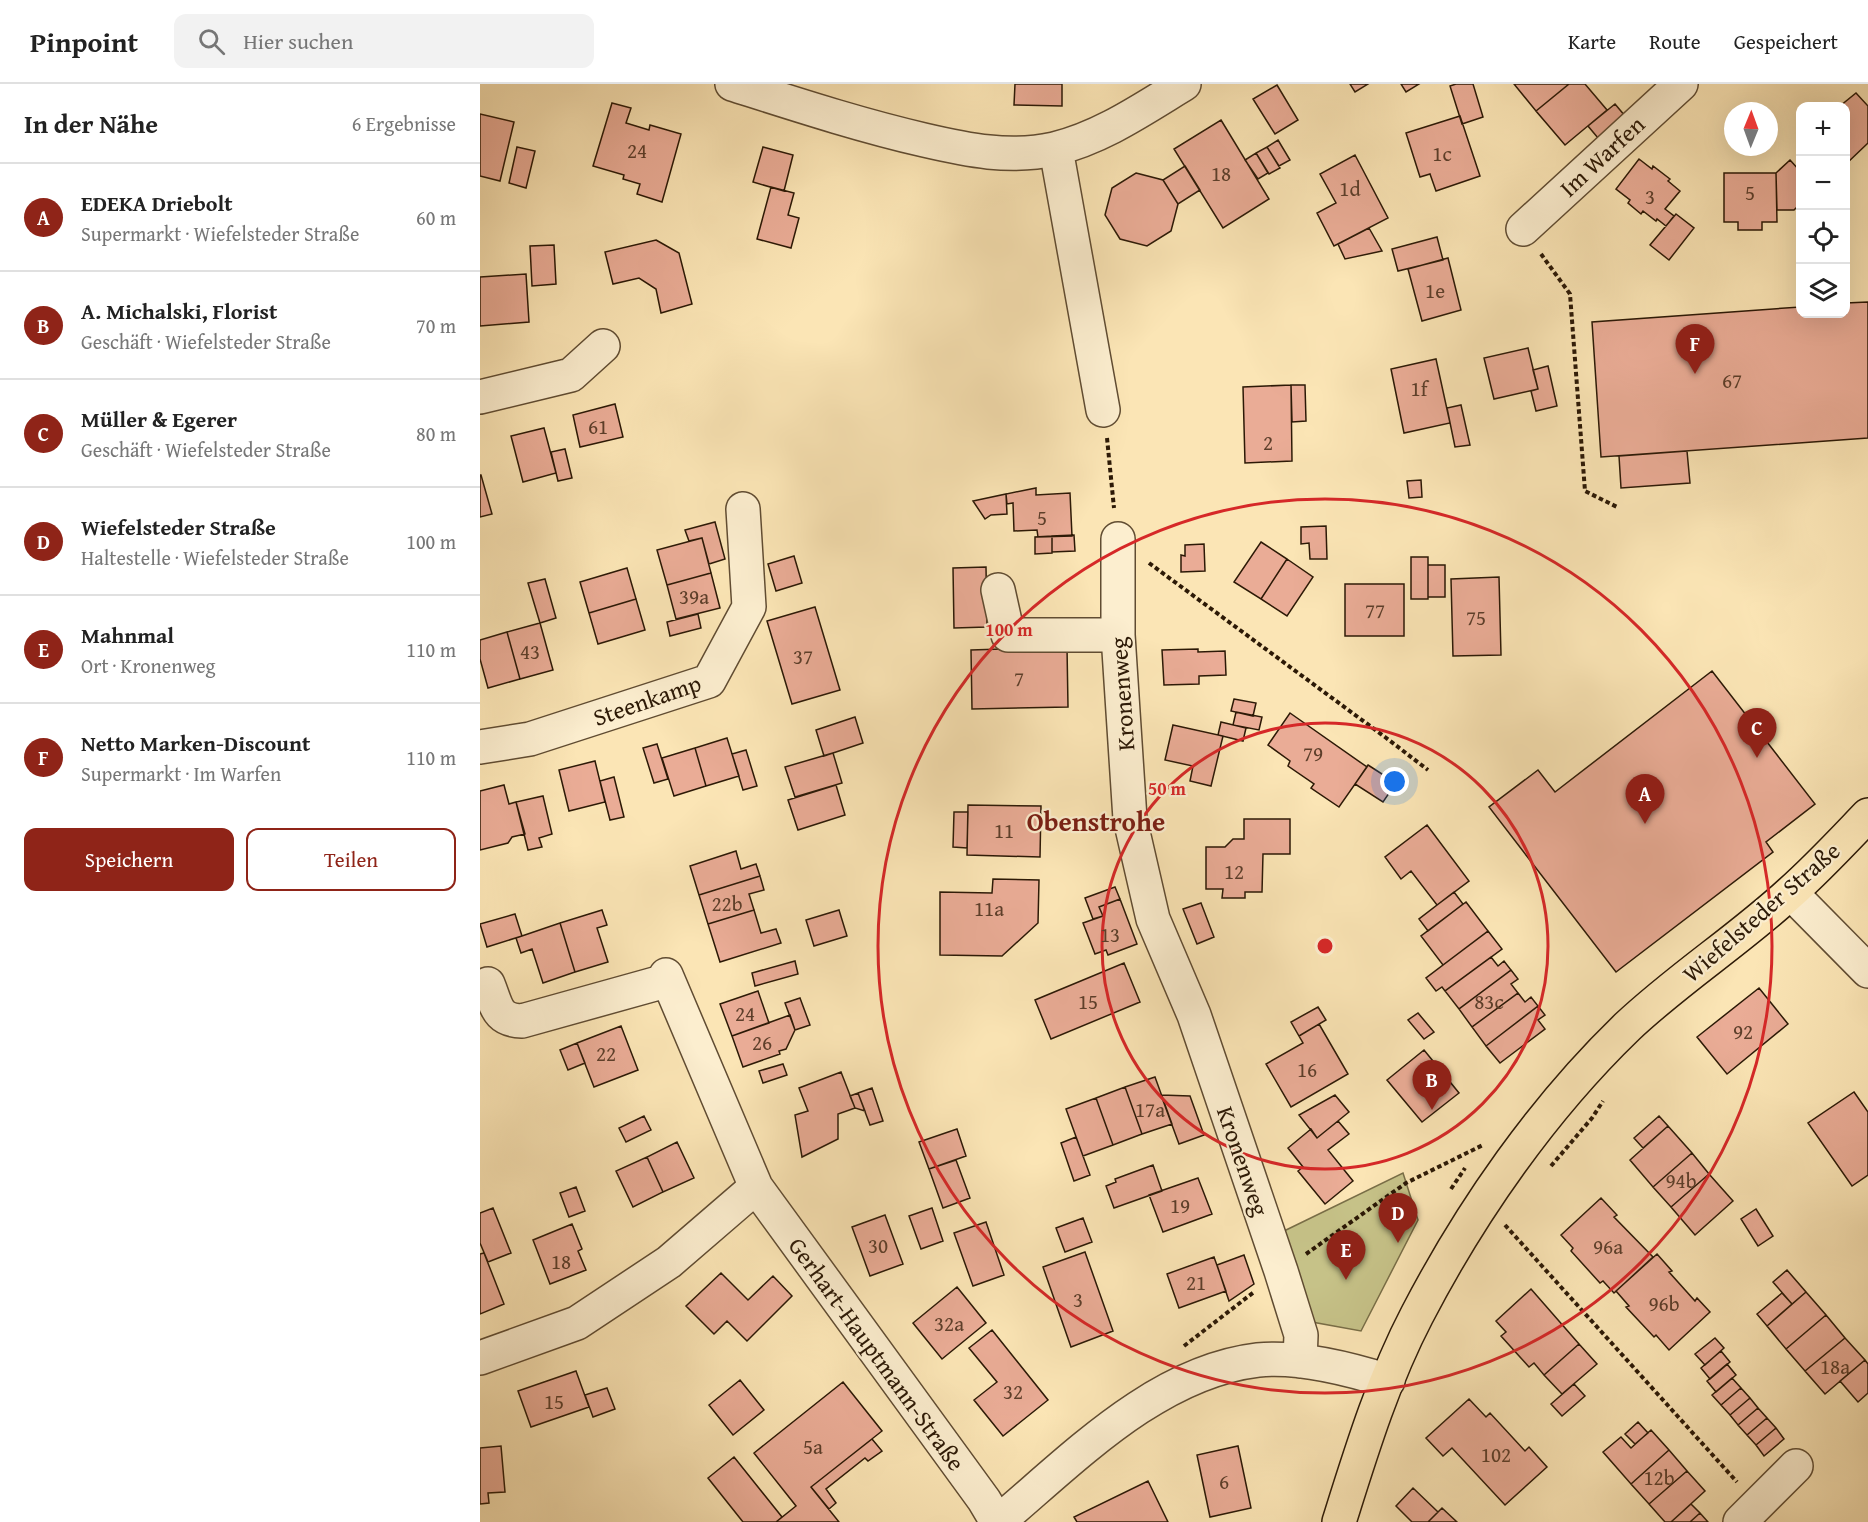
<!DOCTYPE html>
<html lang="de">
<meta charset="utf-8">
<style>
:root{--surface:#fff;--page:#f2f2f2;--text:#222;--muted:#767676;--line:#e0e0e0;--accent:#8f2418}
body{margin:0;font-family:"Gentium Book Plus",serif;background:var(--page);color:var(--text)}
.controls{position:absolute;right:18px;top:18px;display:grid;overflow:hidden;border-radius:12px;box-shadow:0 6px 24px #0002}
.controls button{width:54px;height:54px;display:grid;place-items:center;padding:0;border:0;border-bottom:2px solid var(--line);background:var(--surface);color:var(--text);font:30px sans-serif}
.compass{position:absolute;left:1244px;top:18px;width:54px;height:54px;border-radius:50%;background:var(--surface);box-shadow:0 6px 24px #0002;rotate:1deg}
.you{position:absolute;left:915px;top:698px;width:21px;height:21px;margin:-15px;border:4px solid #fff;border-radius:50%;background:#1a73e8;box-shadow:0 0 0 9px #1a73e833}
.badge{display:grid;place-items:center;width:39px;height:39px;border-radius:50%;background:var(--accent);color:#fff;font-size:20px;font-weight:700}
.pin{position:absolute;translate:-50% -50px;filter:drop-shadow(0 2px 3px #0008)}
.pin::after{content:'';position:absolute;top:32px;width:21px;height:18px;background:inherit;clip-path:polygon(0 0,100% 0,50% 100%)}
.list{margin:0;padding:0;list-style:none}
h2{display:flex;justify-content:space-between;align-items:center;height:78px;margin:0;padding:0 24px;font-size:26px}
h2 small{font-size:20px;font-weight:400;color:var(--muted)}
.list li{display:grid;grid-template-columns:39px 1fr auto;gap:18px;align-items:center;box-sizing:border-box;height:108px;padding:0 24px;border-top:2px solid var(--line)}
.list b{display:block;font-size:22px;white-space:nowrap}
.list p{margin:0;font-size:20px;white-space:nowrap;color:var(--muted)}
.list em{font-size:20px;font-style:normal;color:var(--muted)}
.actions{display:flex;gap:12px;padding:18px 24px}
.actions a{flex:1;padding:14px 0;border:2px solid var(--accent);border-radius:12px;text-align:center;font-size:21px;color:var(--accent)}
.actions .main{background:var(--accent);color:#fff}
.icon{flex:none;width:33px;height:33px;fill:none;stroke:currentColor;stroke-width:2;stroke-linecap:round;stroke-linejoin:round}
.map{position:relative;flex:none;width:1388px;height:1438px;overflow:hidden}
header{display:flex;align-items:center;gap:36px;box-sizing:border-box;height:84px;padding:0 30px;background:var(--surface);border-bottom:2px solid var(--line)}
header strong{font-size:28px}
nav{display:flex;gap:33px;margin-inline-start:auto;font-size:21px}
.search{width:420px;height:54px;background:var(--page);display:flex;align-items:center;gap:15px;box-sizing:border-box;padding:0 21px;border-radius:12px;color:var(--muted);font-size:22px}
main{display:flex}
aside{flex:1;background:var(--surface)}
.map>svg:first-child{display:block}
</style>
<header>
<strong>Pinpoint</strong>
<div class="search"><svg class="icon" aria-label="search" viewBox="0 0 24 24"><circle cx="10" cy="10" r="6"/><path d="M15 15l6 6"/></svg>Hier suchen</div>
<nav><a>Karte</a><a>Route</a><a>Gespeichert</a></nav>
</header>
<main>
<aside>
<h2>In der Nähe<small>6 Ergebnisse</small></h2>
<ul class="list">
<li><span class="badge">A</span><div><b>EDEKA Driebolt</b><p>Supermarkt · Wiefelsteder Straße</p></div><em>60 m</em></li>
<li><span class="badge">B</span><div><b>A. Michalski, Florist</b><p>Geschäft · Wiefelsteder Straße</p></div><em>70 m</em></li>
<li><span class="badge">C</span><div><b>Müller &amp; Egerer</b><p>Geschäft · Wiefelsteder Straße</p></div><em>80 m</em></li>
<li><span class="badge">D</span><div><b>Wiefelsteder Straße</b><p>Haltestelle · Wiefelsteder Straße</p></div><em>100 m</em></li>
<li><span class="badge">E</span><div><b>Mahnmal</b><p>Ort · Kronenweg</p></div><em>110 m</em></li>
<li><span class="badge">F</span><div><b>Netto Marken-Discount</b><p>Supermarkt · Im Warfen</p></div><em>110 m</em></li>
</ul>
<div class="actions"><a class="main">Speichern</a><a>Teilen</a></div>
</aside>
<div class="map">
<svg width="1388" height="1438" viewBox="0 0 1388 1438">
<rect width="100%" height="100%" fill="#fbe5b5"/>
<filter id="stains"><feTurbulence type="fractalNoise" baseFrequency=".00333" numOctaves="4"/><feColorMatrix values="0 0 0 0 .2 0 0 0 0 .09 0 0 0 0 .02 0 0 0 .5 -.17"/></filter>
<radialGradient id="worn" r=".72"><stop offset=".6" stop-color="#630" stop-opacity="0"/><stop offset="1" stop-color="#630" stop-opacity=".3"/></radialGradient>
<path fill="#c6c288" stroke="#796e47" stroke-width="1.5" d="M923,1089L938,1136L881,1247L832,1238L802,1148Z"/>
<path fill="#eaac96" stroke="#2c1906" stroke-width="1.5" d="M535,0H582V22L534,21Z
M870,0H888L875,8Z
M921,0H939L926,8Z
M976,0H993L1003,33L982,40L970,2Z
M1034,0H1089L1056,27Z
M1089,0H1105L1127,26L1085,61L1056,27Z
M797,1L818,36L795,50L773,15Z
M1376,9L1388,22V59L1366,80V22H1360Z
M132,19L151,24L146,39L169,46L170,41L201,50L182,118L157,110L160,100L143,95L144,91L113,82Z
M1135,20L1145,32L1118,54L1108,42Z
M0,30L34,38L20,97L0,92Z
M980,32L1000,92L956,107L950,90L940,93L926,49Z
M741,36L789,115L743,144L694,65Z
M798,56L810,76L799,82L787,63Z
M37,63L55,67L46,104L29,99Z
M283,63L313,71L304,107L273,98Z
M787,63L800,84L789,90L776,69Z
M776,69L788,89L778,95L765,76Z
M875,71L908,134L854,162L837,129L856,119L840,90Z
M1159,75L1172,85L1173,82L1190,95L1188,97L1200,107L1185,125L1194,132L1186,142L1177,135L1176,137L1163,127L1161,130L1148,119L1150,116L1136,105Z
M1310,76L1320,87V120L1314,126H1297L1296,89Z
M705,82L720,106L698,120L683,96Z
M656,89L683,96L698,120L691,147L667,162L640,155L625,131L632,104Z
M1244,89H1296L1297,138H1282V146H1258V138H1244Z
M291,103L314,109L308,131L319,134L311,164L277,155Z
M1196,130L1214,144L1189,176L1170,161Z
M889,144L902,167L865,175L858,160Z
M957,153L963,176L918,187L912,165Z
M176,156L199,169L212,220L181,229L176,205L159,194L133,200L125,168Z
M74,161L76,200L52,202L50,162Z
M968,174L981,226L942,237L928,185Z
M46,190L49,238L0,242V193Z
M1388,218V354L1121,373L1112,238L1320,223V230H1366V219Z
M1048,264L1058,305L1014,315L1004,274Z
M956,275L970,339L924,349L911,285Z
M1068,282L1077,322L1056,327L1051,307L1058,305L1053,286Z
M811,301L812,377L765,379L763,303Z
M811,301H825L826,337L812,338Z
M135,320L143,353L100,363L93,331Z
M981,321L990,361L975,363L967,324Z
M64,344L76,389L43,398L31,352Z
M85,365L92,394L78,397L71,368Z
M1207,367L1210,399L1141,404L1139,372Z
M0,391H1L12,430L0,433Z
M941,396L942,413L929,414L927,397Z
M556,404V411L590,409L592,452L558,453L557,446L534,447L533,419L527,420L526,410Z
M526,410L527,430L511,431L505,435L493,417Z
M235,438L245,475L229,480L222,454L209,457L205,446Z
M846,442L847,475H830L829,459L821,460V443Z
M594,451L595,467L572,468V452Z
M572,452V469L555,470V453Z
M222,454L231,489L187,501L177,466Z
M781,458L807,475L781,515L754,498Z
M724,460L725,487L701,488V471L705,472V461Z
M314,472L322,499L296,507L288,480Z
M931,473H948V515H931Z
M807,475L833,493L807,532L781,515Z
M948,481H965V513H948Z
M506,483L507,543L474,544L473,484Z
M147,484L156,515L109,529L100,498Z
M231,489L240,524L196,535L187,501Z
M1019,493L1021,571L973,572L971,495Z
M65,495L76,534L60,539L48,499Z
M865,500H924V552H865Z
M156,515L165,546L118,560L109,529Z
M335,523L360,606L312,620L287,537Z
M218,530L221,544L190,552L187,538Z
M60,539L73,586L40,595L27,548Z
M27,548L40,595L8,604L0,575V556Z
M587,563L588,623L492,625L491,566Z
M718,565V568L745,567L746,591L719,592V600L684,601L682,566Z
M1232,587L1335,720L1286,758L1293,768L1136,888L1009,723L1058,686L1075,708Z
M754,615L776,619L773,632L751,627Z
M756,628L782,633L779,646L753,641Z
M810,629L887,683L859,723L831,704L834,700L808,682L810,677L788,661Z
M375,633L383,659L344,672L336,646Z
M741,638L766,644L763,657L738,651Z
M693,641L743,652L731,702L710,697L713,682L685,676Z
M247,654L259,692L226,702L215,664Z
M177,660L188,695L174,699L163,664Z
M215,664L226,702L194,712L182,674Z
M266,666L277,702L263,706L252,670Z
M353,669L362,699L315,713L305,683Z
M115,677L125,718L89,727L79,686Z
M888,681L916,699L903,718L875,700Z
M134,693L144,733L130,736L120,697Z
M24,701L29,720L36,718L45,750L32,753L28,759L0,766V707Z
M356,701L365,731L318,746L308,716Z
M63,712L72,750L59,754L62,763L48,766L36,718Z
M488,721L561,722L560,773L487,771Z
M474,728H488L487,764L473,763Z
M764,735H810V770H783L782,808H765V814H742L743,805H726V763H745L753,755H764Z
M947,741L989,797L957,821L931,787L921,795L905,773Z
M256,767L261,785L276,780L280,792L219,811L210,782Z
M280,792L284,806L269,810L274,826L228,840L219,811Z
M513,795L559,796L558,839L522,872L460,871V808L512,809Z
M635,803L640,815L619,823L623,832L613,835L605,814Z
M974,808L983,820L948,847L939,835Z
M640,815L657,860L628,871L626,866L615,870L603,839L623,832L619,823Z
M986,818L1008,847L963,881L941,852Z
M721,819L734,853L717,860L703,825Z
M122,826L127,841L117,844L128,878L95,888L80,839Z
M274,826L281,849L296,845L301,859L240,878L228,840Z
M359,826L367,852L334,862L326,836Z
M35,830L42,852L7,863L0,840Z
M80,839L95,888L63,899L52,865L41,869L36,854Z
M1008,847L1022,865L965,907L962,903L956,907L946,894Z
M1011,873L1018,882L1024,877L1031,886L979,925L965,907Z
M315,877L318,890L275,902L272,889Z
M644,879L660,918L571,955L555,916Z
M1031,886L1038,895L1031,900L1038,909L992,943L979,925Z
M1279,904L1308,940L1247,990L1217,953Z
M278,907L289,939L252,952L240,920Z
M1038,909L1045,918L1051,913L1058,922L1006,962L992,943Z
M320,914L330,941L315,946L305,919Z
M1058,922L1065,931L1058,936L1065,945L1020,979L1006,962Z
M838,923L846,936L819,952L811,938Z
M938,929L954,948L944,955L928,936Z
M310,931L315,946L306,965L299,967L300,970L263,983L252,952Z
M839,940L868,990L811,1023L786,980L823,959L819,952Z
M141,942L158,986L114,1003L97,959Z
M97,959L105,979L88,986L80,966Z
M944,966L979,1009L942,1038L907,996Z
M303,980L307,991L283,999L279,987Z
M361,988L375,1024L358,1030V1055L322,1073L315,1031L328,1027L319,1004Z
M675,993L692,1040L662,1050L645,1003Z
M645,1003L662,1050L633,1061L616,1014Z
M392,1004L403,1037L390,1041L378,1009Z
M1374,1008L1388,1028V1091L1372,1102L1328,1039Z
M378,1009L385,1027L375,1024L370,1012Z
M681,1011L710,1012L724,1051L699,1060Z
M855,1011L869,1028L837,1054L819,1031Z
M616,1014L633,1061L603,1072L586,1025Z
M164,1032L171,1046L146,1058L139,1044Z
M1179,1032L1188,1042L1163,1064L1154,1054Z
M858,1037L869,1050L848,1066L873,1097L845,1120L818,1087L823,1083L808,1064L831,1045L837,1054Z
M1188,1042L1212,1069L1173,1103L1150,1076Z
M477,1045L486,1072L449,1085L439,1058Z
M596,1053L610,1091L594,1097L581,1059Z
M197,1058L214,1094L183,1108L167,1073Z
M1212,1069L1229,1090L1191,1123L1173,1103Z
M167,1073L183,1108L153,1123L136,1087Z
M476,1076L490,1114L463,1124L449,1085Z
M673,1081L682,1107L634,1124L626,1102L636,1098L635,1095Z
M1229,1090L1253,1117L1215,1151L1191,1123Z
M718,1094L732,1130L683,1148L669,1111Z
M96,1103L105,1127L89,1133L80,1109Z
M1121,1114L1137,1131L1134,1133L1173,1173L1134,1209L1123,1197L1120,1199L1091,1167L1093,1164L1081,1151Z
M13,1124L31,1169L8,1178L0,1159V1129Z
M452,1124L463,1157L441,1165L429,1132Z
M1276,1125L1293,1152L1278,1162L1261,1135Z
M405,1131L423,1180L390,1192L372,1143Z
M603,1134L612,1158L585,1168L576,1144Z
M506,1138L524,1191L493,1202L474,1149Z
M92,1140L102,1165L98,1167L106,1186L70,1200L53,1156Z
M605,1168L633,1247L591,1263L563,1183Z
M4,1169L24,1220L0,1230V1170Z
M1177,1170L1192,1187L1189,1188L1215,1217L1217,1214L1230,1228L1189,1266L1176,1251L1174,1253L1146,1223L1149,1222L1136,1207Z
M764,1171L774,1200L749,1217L737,1181Z
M734,1173L746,1207L699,1224L687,1190Z
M1307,1186L1326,1208L1312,1220L1293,1198Z
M241,1189L268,1216L293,1192L312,1212L267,1257L247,1237L234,1250L206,1222Z
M477,1203L506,1239L462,1275L433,1239Z
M1051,1205L1099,1260L1064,1291L1054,1279L1049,1283L1021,1252L1026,1248L1016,1237Z
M1326,1208L1346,1231L1306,1265L1287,1242Z
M1302,1209L1312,1220L1287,1242L1277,1230Z
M1346,1231L1365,1254L1325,1287L1306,1265Z
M512,1246L568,1316L523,1352L494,1316L517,1298L489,1264Z
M1235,1254L1244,1264L1225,1281L1215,1270Z
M1365,1254L1385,1276L1345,1310L1325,1287Z
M1099,1260L1117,1280L1082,1310L1064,1291Z
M1241,1267L1250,1278L1230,1295L1221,1284Z
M1385,1276L1388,1280V1309L1378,1318L1360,1297Z
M1247,1280L1256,1291L1236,1308L1227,1297Z
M96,1287L109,1323L51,1343L38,1307Z
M1252,1294L1261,1304L1241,1321L1232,1311Z
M260,1296L284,1326L253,1351L229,1321Z
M363,1298L402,1347L331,1403L359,1438H296L316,1422L274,1369Z
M1094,1300L1105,1312L1082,1332L1071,1320Z
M127,1304L135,1325L113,1333L105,1311Z
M1261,1304L1270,1314L1250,1331L1241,1321Z
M1270,1314L1278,1324L1258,1341L1250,1331Z
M989,1315L1006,1333L1010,1329L1045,1367L1049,1363L1067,1383L1025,1421L972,1364L963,1372L946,1354Z
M1278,1324L1287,1334L1267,1351L1258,1341Z
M1287,1334L1296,1344L1276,1361L1267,1351Z
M1158,1338L1168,1349L1155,1360L1145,1350Z
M1296,1344L1304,1355L1284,1372L1276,1361Z
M1171,1346L1189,1366L1151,1400L1123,1368L1141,1353L1151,1364Z
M392,1355L402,1367L388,1377L385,1374L346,1405L356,1419L349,1425L331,1403Z
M21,1362L25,1408L8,1409L9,1419L0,1420V1364Z
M758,1362L771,1424L730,1433L717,1371Z
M1189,1366L1207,1387L1169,1420L1151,1400Z
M254,1373L302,1433L296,1438H263L228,1394Z
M1207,1387L1225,1407L1191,1438H1185L1169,1420Z
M668,1397L688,1438H597L594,1433Z
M933,1404L958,1428L948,1438H932L916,1422Z
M1211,1420L1220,1429L1210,1438H1191Z
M962,1424L977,1438H948Z
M1220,1429L1228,1438H1210Z"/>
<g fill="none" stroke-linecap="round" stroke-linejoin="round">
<g stroke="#604c32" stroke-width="36">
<path id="minor" d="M252,0C315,20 379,41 444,56C487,66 530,75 574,65C621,54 663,25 704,0
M576,65L623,326
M1043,145L1201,0
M0,313L91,291L123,262
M638,455V551L650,735L673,835L714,931L801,1187L821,1251L820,1277
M518,506L528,551H638
M0,663L50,655L229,597L269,523L263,425
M1311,809L1388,887
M186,891L276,1103
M8,900C17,922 16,936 42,937L182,898L184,894
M0,1274L97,1239L189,1178L276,1103L504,1416L517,1438
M518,1438C593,1375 676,1288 778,1276C817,1272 870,1285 908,1297
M1260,1438L1316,1382"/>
</g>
<g stroke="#2c1906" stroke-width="36">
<path id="major" d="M859,1438C881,1368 903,1296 937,1231C991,1127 1063,1024 1147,943C1199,894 1259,856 1311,808C1338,784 1363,757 1388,731"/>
</g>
<path stroke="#2c1906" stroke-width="4" stroke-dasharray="4.5 3" stroke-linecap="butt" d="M1061,170L1090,210L1105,407L1137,423
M627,354L634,424
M669,479L905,653L948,686
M1071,1082L1112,1034L1123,1017
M971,1105L985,1084
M1025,1141L1257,1398
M826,1170L926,1099L1003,1061
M704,1262L774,1208"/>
<use href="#minor" stroke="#fceecf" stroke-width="33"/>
<use href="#major" stroke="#fbe5b5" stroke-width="33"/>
</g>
<g fill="none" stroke="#d62828" stroke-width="3">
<circle cx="845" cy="862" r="223"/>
<circle cx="845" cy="862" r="447"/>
</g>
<g text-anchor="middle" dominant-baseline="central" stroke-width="4.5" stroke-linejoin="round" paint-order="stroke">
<g font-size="21" fill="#5c3e2a">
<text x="157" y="66">24</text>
<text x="962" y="69">1c</text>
<text x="741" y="89">18</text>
<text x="870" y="104">1d</text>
<text x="1270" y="108">5</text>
<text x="1170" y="112">3</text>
<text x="955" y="206">1e</text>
<text x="1252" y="296">67</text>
<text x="939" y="304">1f</text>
<text x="118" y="342">61</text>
<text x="788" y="358">2</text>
<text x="562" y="433">5</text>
<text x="214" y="512">39a</text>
<text x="895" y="526">77</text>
<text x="996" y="533">75</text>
<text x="50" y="567">43</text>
<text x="323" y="572">37</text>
<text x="539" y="594">7</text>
<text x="833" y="669">79</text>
<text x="524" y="746">11</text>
<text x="754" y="787">12</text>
<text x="247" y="819">22b</text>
<text x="509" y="824">11a</text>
<text x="630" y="850">13</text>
<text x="608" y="917">15</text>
<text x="1009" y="917">83c</text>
<text x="265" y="929">24</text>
<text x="1263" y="947">92</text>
<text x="282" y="958">26</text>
<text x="126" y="969">22</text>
<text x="827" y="985">16</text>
<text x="670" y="1025">17a</text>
<text x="1201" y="1096">94b</text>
<text x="700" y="1121">19</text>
<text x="398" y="1161">30</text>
<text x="1128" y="1162">96a</text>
<text x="81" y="1177">18</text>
<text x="716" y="1198">21</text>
<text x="598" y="1215">3</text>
<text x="1184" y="1219">96b</text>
<text x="469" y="1239">32a</text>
<text x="1355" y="1282">18a</text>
<text x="533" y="1307">32</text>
<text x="74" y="1317">15</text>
<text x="333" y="1362">5a</text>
<text x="1016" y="1370">102</text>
<text x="1179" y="1393">12b</text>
<text x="744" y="1397">6</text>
</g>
<g font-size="24" fill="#2c1906" stroke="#fceecf">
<text transform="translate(1122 72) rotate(-43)">Im Warfen</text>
<text transform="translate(642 610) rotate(-94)">Kronenweg</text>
<text transform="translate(167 616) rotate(-19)">Steenkamp</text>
<text transform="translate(1281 828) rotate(-41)">Wiefelsteder Straße</text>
<text transform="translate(763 1077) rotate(71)">Kronenweg</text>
<text transform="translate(397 1270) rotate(54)">Gerhart-Hauptmann-Straße</text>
</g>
<g font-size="27" font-weight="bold" fill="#7a1f14" stroke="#fceecf">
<text x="616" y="737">Obenstrohe</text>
</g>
</g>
<circle cx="845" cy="862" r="9" fill="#d62828" stroke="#fceecf" stroke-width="3"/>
<g font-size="18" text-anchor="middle" font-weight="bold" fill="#d62828" stroke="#fceecf" stroke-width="4.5" stroke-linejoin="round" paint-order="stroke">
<text x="529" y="552">100 m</text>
<text x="687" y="711">50 m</text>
</g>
<rect width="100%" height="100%" filter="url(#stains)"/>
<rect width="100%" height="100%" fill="url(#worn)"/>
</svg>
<div class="controls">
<button>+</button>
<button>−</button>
<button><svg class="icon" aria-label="locate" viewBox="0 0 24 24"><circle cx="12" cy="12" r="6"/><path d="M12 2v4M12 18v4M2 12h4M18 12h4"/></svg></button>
<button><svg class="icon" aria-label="layers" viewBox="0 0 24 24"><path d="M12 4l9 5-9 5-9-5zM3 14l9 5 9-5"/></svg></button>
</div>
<svg class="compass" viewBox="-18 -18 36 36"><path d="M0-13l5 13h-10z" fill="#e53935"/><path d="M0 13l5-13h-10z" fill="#767676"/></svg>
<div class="you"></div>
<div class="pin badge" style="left:1165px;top:740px">A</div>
<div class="pin badge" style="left:952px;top:1026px">B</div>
<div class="pin badge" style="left:1277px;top:674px">C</div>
<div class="pin badge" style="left:918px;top:1159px">D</div>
<div class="pin badge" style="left:866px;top:1196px">E</div>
<div class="pin badge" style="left:1215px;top:290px">F</div>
</div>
</main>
